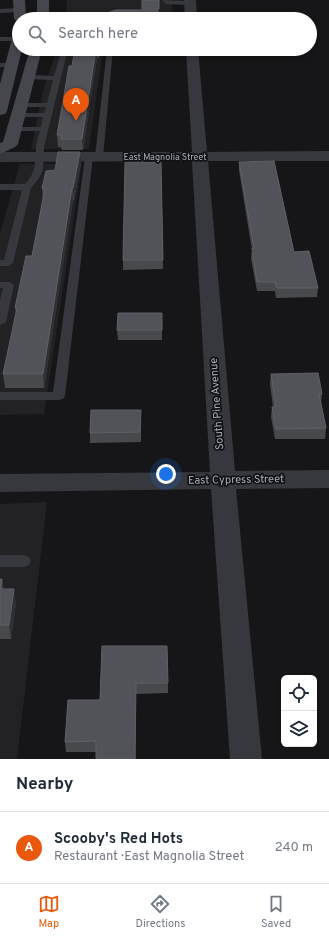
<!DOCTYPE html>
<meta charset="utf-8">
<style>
:root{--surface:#fff;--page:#f6f6f7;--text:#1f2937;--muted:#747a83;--line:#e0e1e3;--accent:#ea580c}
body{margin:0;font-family:Overpass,sans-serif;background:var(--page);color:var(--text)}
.controls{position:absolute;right:12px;bottom:12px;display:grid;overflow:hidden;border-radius:6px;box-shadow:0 2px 6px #0003}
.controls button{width:36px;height:36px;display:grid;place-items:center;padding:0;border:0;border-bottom:1px solid var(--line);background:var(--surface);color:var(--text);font:20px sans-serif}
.you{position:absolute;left:166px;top:474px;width:14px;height:14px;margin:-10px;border:3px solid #fff;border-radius:50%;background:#1a73e8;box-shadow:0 0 0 6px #1a73e833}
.badge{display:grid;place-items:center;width:26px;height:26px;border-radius:50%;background:var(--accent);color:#fff;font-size:13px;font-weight:700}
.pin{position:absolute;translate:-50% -33px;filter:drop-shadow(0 1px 2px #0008)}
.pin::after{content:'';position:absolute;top:21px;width:14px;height:12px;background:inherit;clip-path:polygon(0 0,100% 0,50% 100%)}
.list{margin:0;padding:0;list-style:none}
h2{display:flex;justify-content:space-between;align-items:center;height:52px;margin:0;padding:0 16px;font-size:17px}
h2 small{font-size:13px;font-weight:400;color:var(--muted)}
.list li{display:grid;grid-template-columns:26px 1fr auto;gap:12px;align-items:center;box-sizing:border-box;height:72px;padding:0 16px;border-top:1px solid var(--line)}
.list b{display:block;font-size:15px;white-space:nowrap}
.list p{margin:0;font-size:13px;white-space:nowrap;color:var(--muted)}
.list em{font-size:13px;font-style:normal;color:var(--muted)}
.icon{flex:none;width:22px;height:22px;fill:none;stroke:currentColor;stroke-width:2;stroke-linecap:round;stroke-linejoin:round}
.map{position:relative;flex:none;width:329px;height:759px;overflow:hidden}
.search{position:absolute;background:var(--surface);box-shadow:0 2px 6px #0003;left:12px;right:12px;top:12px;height:44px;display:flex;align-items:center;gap:10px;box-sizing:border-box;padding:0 14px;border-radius:22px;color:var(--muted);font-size:15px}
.sheet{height:124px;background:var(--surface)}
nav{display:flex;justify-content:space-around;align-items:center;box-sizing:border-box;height:56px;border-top:1px solid var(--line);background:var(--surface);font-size:11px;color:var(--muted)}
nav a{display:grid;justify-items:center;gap:2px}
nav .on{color:var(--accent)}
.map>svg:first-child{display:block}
</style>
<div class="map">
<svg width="329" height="759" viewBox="0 0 329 759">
<rect width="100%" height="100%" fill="#161618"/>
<path fill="#222225" d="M67,0H172L173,19H65Z
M57,49H103L89,149H31L43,91Z
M82,163L44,414L0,415V234L20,164Z
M47,502L17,759H0V504Z"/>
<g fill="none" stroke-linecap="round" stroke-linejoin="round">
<path fill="#37383d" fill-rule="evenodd" d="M162,0L190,1L193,3L190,5L166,4Z
M0,9L20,8L23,10L20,12L0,13Z
M112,14L115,16L114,17L43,19L40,17L43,15Z
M142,14H191L194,16L191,18L140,17V15Z
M0,37H18L19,41H0Z
M62,49H68L44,147L43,169L39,178L31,188L13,263L8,266H0V260H4L22,190H0V184H25C36,173 35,163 36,148C36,142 38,137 40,131H13L9,129L13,127H41L43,117H17L13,115L17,113H44L46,107H20L16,105L20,103H47L53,80L28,79L24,77L28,75L54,76Z
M107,49H113L103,157L99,160L95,157Z
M0,63H11L15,65L11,67H0Z
M89,154L93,157L65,396L63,399L59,400H0V392H53L85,157Z
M0,282H9L14,285L6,322L0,325V300L3,288H0Z
M0,555H24L29,557L31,561L29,565L24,567H0Z"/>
<path fill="#37383d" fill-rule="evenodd" d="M184,0H196L197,19H185Z
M186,49H198L207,152L329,151V161H208L235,471L329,470V488L236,489L262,759H230L211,489L0,492V474L210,472L192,161L0,162V152H192Z"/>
<path fill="#45474d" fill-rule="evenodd" d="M13,0H25L26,19H19V22L14,19Z
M37,0H49V19H37Z
M19,31V49H22L7,111L5,114L0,115V84L13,35L15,32Z
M30,49H42L18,144L15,147L0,154V143L3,142Z"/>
</g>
<path fill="#47494d" d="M75,49H100L99,58H97L83,150H62L61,147H58L57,135L72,66Z
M161,162L163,269L123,270V260Z
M239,162L294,252L318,288L317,297L276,298L275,291H257L251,258L252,250L239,170Z
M81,163L74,200H73L44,388H5L3,374L16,315L15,308L32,256L43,200L42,188L55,170Z
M162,313V340H118L117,330Z
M271,374L322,394L321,404L326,428L325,439H275L271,417L272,407H273L270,384Z
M141,420V442L90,443V433Z
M0,579H2L4,589L16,603L11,639H0Z
M102,646L168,683V693L136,694L96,752H66L65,742L100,700Z"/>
<path fill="#2f3033" d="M96,49L97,58L83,150L82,139Z
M98,49H100L99,58Z
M80,152L81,163L74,200L73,188Z
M72,188L73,200L44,388L43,374Z
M2,579L5,594L1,589Z
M14,589L16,603L11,639L9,625Z
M136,683V759H135Z"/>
<path fill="#525359" stroke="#5f6168" d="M142,0H159V9H142Z
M116,10H158V19H89Z
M75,49H96L82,139H61V135H57L63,101L69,66H72Z
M58,152H80L73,188H72L43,374H3L17,308H15L26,256H32L45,188H42L46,171L55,170Z
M274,161L294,252L309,251L318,288H277L275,282H257L252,248H254L239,162Z
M125,162H161L163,260H123Z
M118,313H162V330H117Z
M318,373L322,394H319L326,428L276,429L272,407H276L271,374Z
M91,410H141L140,432L90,433Z
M0,579H2L1,589H14L9,625H0Z
M102,646H167L168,683H136L135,759H96V741L65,742L68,700H100Z"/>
<g text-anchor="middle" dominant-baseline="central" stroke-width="3.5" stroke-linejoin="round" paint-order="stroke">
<g font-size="9" fill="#a8adb8" stroke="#111113">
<text x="165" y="157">East Magnolia Street</text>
</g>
<g font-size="11" fill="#a8adb8" stroke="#111113">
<text transform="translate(217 404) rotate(-94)">South Pine Avenue</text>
<text transform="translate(236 480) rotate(-1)">East Cypress Street</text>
</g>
</g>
</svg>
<div class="controls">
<button><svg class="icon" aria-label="locate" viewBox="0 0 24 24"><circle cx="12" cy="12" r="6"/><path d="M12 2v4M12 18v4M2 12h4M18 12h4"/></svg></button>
<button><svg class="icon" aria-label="layers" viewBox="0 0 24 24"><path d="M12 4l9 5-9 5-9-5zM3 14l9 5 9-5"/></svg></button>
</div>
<div class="you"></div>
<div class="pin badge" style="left:76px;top:121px">A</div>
<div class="search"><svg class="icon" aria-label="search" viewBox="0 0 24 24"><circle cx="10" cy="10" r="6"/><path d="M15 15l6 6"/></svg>Search here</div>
</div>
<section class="sheet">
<h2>Nearby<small></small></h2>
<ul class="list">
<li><span class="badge">A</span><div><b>Scooby's Red Hots</b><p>Restaurant · East Magnolia Street</p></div><em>240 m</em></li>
</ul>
</section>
<nav>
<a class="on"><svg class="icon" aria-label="map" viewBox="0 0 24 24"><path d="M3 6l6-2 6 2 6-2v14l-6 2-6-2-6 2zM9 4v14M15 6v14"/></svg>Map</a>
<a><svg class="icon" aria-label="directions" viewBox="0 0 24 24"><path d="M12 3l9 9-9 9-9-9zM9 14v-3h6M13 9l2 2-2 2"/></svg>Directions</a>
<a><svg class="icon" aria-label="saved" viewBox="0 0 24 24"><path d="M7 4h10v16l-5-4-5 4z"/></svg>Saved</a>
</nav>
